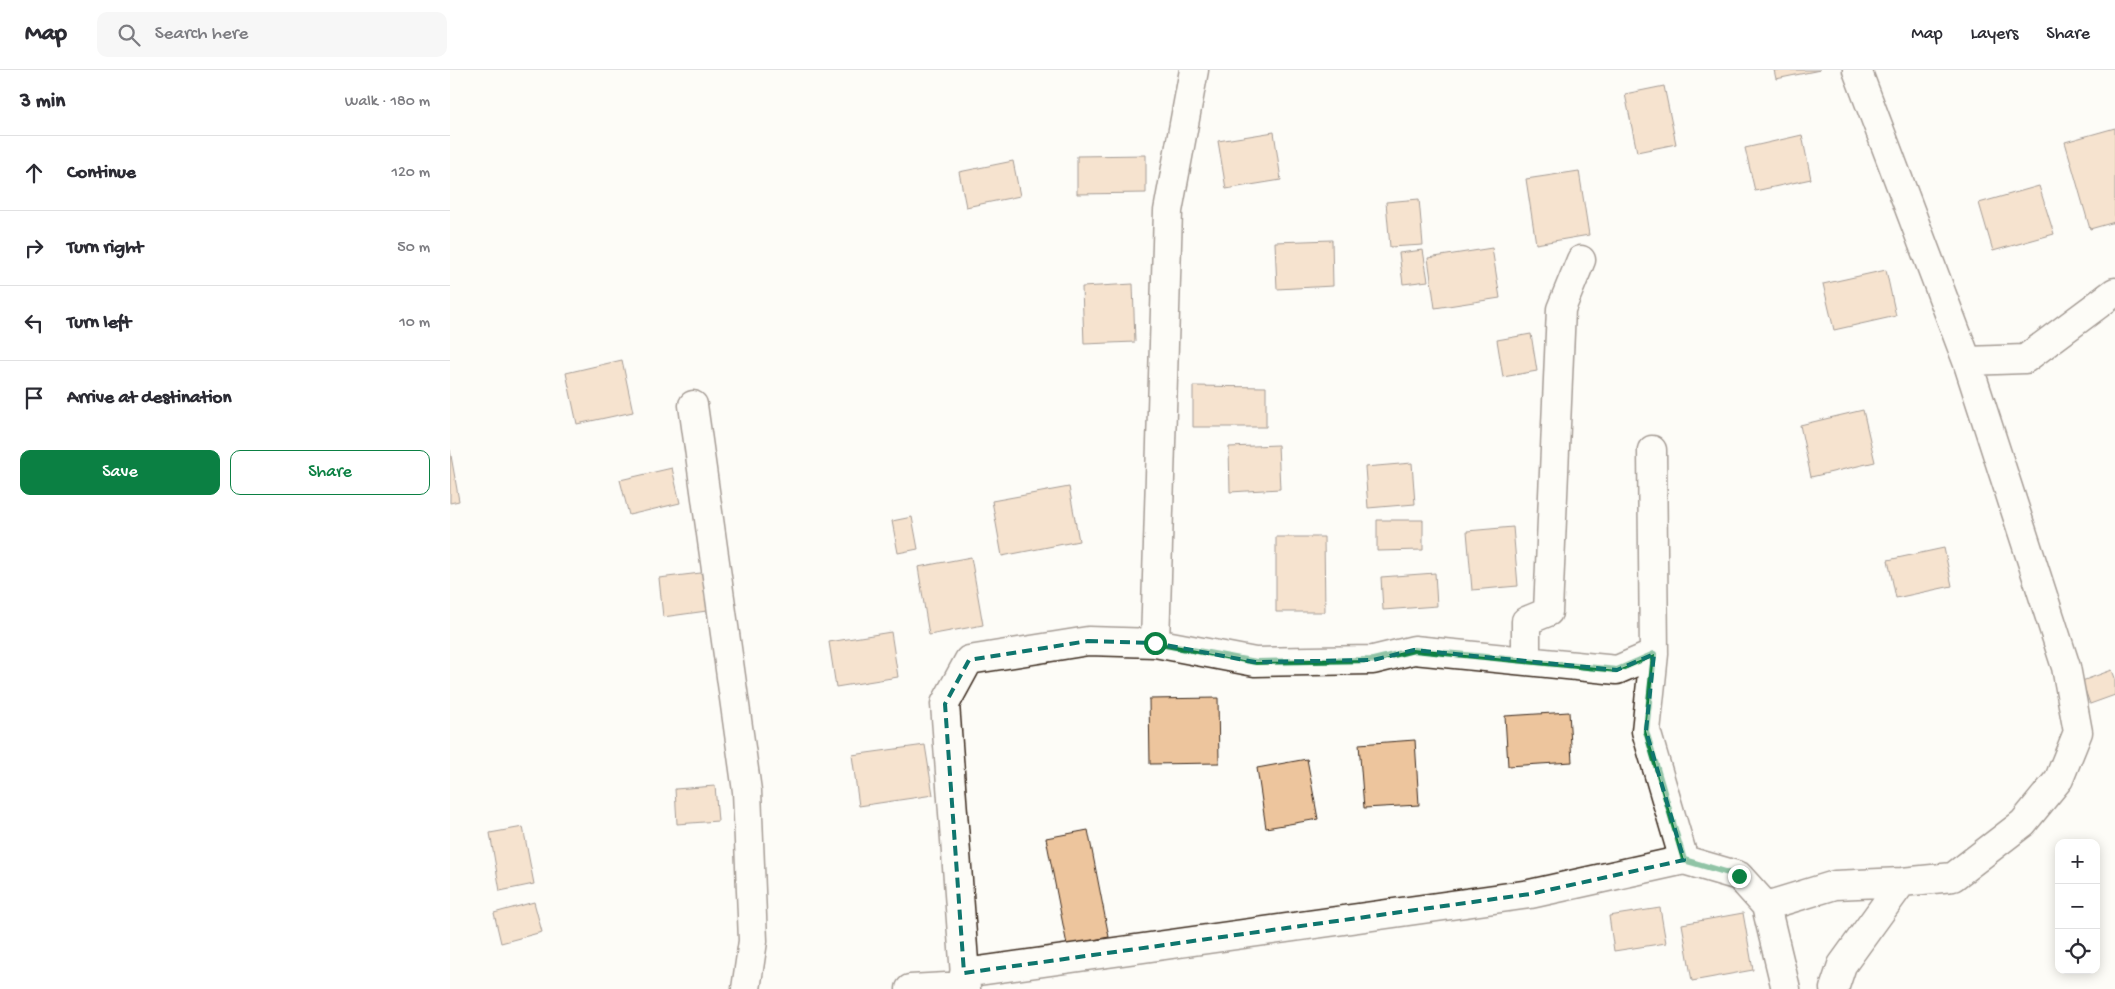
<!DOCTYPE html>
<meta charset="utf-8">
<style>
:root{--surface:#fff;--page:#f7f7f7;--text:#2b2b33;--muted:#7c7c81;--line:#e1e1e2;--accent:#0b8043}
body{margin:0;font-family:"Gochi Hand",sans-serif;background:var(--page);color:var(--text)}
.controls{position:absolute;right:15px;bottom:15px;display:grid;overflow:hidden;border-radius:10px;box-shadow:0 2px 12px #0003}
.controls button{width:45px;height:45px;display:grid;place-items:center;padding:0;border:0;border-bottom:1px solid var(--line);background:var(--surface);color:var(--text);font:25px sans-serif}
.stop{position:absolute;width:15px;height:15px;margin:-11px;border:4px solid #0b8043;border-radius:50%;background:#fff}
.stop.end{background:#0b8043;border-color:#fff;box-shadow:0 1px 5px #0008}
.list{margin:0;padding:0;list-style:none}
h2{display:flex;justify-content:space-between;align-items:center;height:65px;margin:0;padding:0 20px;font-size:21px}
h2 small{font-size:16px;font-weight:400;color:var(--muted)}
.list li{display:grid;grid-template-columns:32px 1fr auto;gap:15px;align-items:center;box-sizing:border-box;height:75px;padding:0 20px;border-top:1px solid var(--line)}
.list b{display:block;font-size:19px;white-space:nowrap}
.list em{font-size:16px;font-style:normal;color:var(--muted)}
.actions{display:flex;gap:10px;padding:15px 20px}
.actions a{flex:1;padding:11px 0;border:1px solid var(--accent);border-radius:10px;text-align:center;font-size:18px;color:var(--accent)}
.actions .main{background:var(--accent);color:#fff}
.icon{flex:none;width:28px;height:28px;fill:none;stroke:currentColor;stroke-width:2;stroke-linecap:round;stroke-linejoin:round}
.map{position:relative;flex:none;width:1665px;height:919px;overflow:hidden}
header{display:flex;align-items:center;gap:30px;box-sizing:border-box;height:70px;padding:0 25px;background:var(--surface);border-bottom:1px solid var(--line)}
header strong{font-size:24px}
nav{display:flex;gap:28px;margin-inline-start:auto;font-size:18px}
.search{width:350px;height:45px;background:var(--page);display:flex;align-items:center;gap:12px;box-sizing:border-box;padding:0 18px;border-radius:10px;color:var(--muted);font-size:19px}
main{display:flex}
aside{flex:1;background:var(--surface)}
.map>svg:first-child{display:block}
</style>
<header>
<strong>Map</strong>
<div class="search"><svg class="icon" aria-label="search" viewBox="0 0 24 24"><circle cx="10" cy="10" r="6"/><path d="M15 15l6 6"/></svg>Search here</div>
<nav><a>Map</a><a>Layers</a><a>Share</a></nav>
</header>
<main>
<aside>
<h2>3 min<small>Walk · 180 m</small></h2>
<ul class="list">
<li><svg class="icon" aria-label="ahead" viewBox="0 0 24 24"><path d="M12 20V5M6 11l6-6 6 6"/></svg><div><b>Continue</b></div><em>120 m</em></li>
<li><svg class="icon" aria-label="right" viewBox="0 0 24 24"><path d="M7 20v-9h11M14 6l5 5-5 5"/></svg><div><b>Turn right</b></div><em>50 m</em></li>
<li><svg class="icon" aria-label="left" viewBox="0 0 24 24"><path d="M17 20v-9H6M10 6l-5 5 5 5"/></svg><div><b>Turn left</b></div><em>10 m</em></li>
<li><svg class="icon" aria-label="arrive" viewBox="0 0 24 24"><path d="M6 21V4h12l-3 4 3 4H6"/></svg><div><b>Arrive at destination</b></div></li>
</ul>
<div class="actions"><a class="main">Save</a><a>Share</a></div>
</aside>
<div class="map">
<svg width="1665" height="919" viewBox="0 0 1665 919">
<rect width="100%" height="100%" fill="#fdfcf7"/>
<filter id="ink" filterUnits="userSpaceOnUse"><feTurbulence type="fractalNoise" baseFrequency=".02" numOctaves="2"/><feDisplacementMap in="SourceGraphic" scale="10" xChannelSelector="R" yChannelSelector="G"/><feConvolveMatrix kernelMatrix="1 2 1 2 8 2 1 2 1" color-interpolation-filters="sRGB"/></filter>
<g filter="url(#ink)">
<path fill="#edc59d" stroke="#3b2a1e" d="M1324,0H1370L1326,9Z
M1214,16L1226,74L1187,82L1175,24Z
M1665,58V152L1640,159L1615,72Z
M824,62L831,110L776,119L768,71Z
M1352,65L1361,109L1305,121L1295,78Z
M696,85V123L627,124V86Z
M563,91L570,126L516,137L509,102Z
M1129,101L1139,165L1086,174L1076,109Z
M1589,116L1604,164L1543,181L1529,133Z
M969,129L973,175L940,177L936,132Z
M882,170L883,216L827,219L825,172Z
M1042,178L1050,228L985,238L978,188Z
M973,180L978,211L953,214L949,183Z
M1436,200L1446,246L1384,260L1373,214Z
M683,214L685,272L634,274L632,217Z
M1081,264L1087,301L1053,307L1047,270Z
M172,290L183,342L127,354L116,303Z
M743,316L816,317V357H743Z
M1413,340L1425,392L1361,407L1350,355Z
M828,375L830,419L780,422L779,377Z
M0,380L9,431L0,433Z
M962,393L965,434L918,438L915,397Z
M222,398L230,433L179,445L170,410Z
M619,417L629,471L552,486L542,431Z
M462,447L468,479L448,483L442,451Z
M927,450H973V480L927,481Z
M1063,457L1068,516L1022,520L1017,461Z
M826,467H874L875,542H826Z
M1494,478L1502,516L1446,528L1438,490Z
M521,487L533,555L479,565L468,497Z
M259,502L264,540L213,547L209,508Z
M985,503L987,536L933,540L931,507Z
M441,562L448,607L386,617L379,572Z
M1662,600L1665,608V625L1640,634L1632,611Z
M768,628L769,693L700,694L699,629Z
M1119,642L1122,692L1058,696L1055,646Z
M965,670L969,735L914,738L909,674Z
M475,675L483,725L409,736L402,685Z
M857,689L868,749L816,758L807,698Z
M265,716L268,751L227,754L225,719Z
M73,757L84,814L50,821L40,763Z
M638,760L659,867L617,875L596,768Z
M84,832L92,862L51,873L44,843Z
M1210,838L1216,873L1164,881L1159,846Z
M1293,843L1303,900L1242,911L1232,854Z"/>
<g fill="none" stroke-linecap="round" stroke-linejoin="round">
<g stroke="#3b2a1e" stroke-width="31">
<path id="minor" d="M744,0L718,141L705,573L805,592L923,590L964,580L1167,600L1204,584L1202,380
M1407,0L1517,291
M243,335L297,721L303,871L296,919
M1204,584L1196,661L1234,790L1289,806L1316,836
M1076,591V551L1098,542L1111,239L1131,190
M514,903L1080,824L1234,790
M460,919L515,916
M516,919L495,634L519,590L638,571L705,573
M1336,919L1316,836L1385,815L1452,812L1503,807L1573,753L1609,709L1628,662L1616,597L1517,291L1575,289L1665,222
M1384,919L1392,895L1452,812"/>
</g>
<use href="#minor" stroke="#fdfcf7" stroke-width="28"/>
</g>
</g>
<g fill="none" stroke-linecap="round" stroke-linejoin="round" filter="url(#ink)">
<path stroke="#0b8043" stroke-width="6" d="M705,573L806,592L923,590L964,580L1167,600L1204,584L1196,661L1234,790L1289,806"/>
</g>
<path d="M0 0H1665V919H0ZM638,571L705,573L805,592L923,590L964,580L1167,600L1204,584L1196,661L1234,790L1080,824L514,903L495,634L519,590Z" fill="#fdfcf7" fill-opacity=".55" fill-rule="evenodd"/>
<path fill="none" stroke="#0f766e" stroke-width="4" stroke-dasharray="10 6" stroke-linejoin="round" d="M638,571L705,573L805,592L923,590L964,580L1167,600L1204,584L1196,661L1234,790L1080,824L514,903L495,634L519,590Z"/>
</svg>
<div class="controls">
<button>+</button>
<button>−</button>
<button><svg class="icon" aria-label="locate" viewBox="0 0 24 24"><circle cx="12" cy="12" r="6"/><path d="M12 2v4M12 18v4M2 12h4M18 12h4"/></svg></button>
</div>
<div class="stop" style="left:705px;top:573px"></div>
<div class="stop end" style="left:1289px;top:806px"></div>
</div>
</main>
